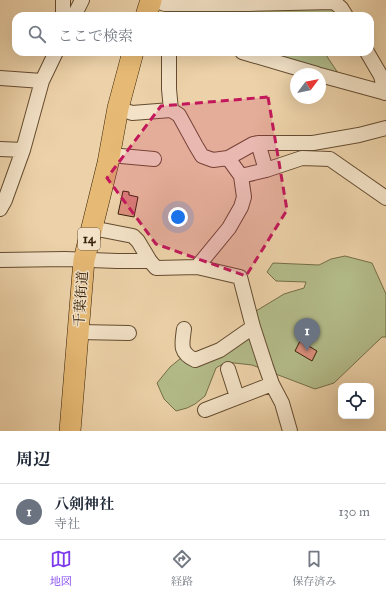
<!DOCTYPE html>
<html lang="ja">
<meta charset="utf-8">
<style>
:root{--surface:#fff;--page:#f6f6f7;--text:#1f2937;--muted:#747a83;--line:#e0e1e3;--accent:#7c3aed}
body{margin:0;font-family:"IM FELL Great Primer","Noto Serif JP",serif;background:var(--page);color:var(--text)}
.controls{position:absolute;right:12px;bottom:12px;display:grid;overflow:hidden;border-radius:8px;box-shadow:0 4px 16px #0002}
.controls button{width:36px;height:36px;display:grid;place-items:center;padding:0;border:0;border-bottom:1px solid var(--line);background:var(--surface);color:var(--text);font:20px sans-serif}
.compass{position:absolute;left:290px;top:68px;width:36px;height:36px;border-radius:50%;background:var(--surface);box-shadow:0 4px 16px #0002;rotate:58deg}
.you{position:absolute;left:178px;top:217px;width:14px;height:14px;margin:-10px;border:3px solid #fff;border-radius:50%;background:#1a73e8;box-shadow:0 0 0 6px #1a73e833}
.badge{display:grid;place-items:center;width:26px;height:26px;border-radius:50%;background:var(--accent);color:#fff;font-size:13px;font-weight:700}
.pin{position:absolute;translate:-50% -33px;filter:drop-shadow(0 1px 2px #0008)}
.pin::after{content:'';position:absolute;top:21px;width:14px;height:12px;background:inherit;clip-path:polygon(0 0,100% 0,50% 100%)}
.list{margin:0;padding:0;list-style:none}
h2{display:flex;justify-content:space-between;align-items:center;height:52px;margin:0;padding:0 16px;font-size:17px}
h2 small{font-size:13px;font-weight:400;color:var(--muted)}
.list li{display:grid;grid-template-columns:26px 1fr auto;gap:12px;align-items:center;box-sizing:border-box;height:56px;padding:0 16px;border-top:1px solid var(--line)}
.list b{display:block;font-size:15px;white-space:nowrap}
.list p{margin:0;font-size:13px;white-space:nowrap;color:var(--muted)}
.list em{font-size:13px;font-style:normal;color:var(--muted)}
.icon{flex:none;width:22px;height:22px;fill:none;stroke:currentColor;stroke-width:2;stroke-linecap:round;stroke-linejoin:round}
.map{position:relative;flex:none;width:386px;height:431px;overflow:hidden}
.search{position:absolute;background:var(--surface);box-shadow:0 4px 16px #0002;left:12px;right:12px;top:12px;height:44px;display:flex;align-items:center;gap:10px;box-sizing:border-box;padding:0 14px;border-radius:12px;color:var(--muted);font-size:15px}
.sheet{height:108px;background:var(--surface)}
nav{display:flex;justify-content:space-around;align-items:center;box-sizing:border-box;height:56px;border-top:1px solid var(--line);background:var(--surface);font-size:11px;color:var(--muted)}
nav a{display:grid;justify-items:center;gap:2px}
nav .on{color:var(--accent)}
.map>svg:first-child{display:block}
</style>
<div class="map">
<svg width="386" height="431" viewBox="0 0 386 431">
<rect width="100%" height="100%" fill="#edd2a9"/>
<filter id="stains"><feTurbulence type="fractalNoise" baseFrequency=".005" numOctaves="4"/><feColorMatrix values="0 0 0 0 .2 0 0 0 0 .09 0 0 0 0 .02 0 0 0 .5 -.17"/></filter>
<radialGradient id="worn" r=".72"><stop offset=".6" stop-color="#630" stop-opacity="0"/><stop offset="1" stop-color="#630" stop-opacity=".3"/></radialGradient>
<path fill="#b4bd8b" stroke="#756e49" d="M334,2L344,16H247L248,4Z
M244,52H324L344,82Z
M345,256L372,263L386,294V337H382L334,383L315,389L252,365L226,362L216,368L205,396L195,404L187,408L176,411L164,399L157,383L170,367L181,358L230,347L256,311L284,294L304,288L306,282L276,281L267,272L273,263L319,265L331,259Z"/>
<path fill="#dd907e" stroke="#362007" d="M123,191L129,192V195L138,197L134,217L118,214Z
M300,341L317,351L312,361L295,351Z"/>
<g fill="none" stroke-linecap="round" stroke-linejoin="round">
<g stroke="#644c30" stroke-width="16">
<path id="minor" d="M153,0L165,4H248L334,2L341,8L346,16
M63,16V0
M74,16L82,0
M169,52V89L171,110L179,115L196,146L202,156L213,160L228,158L253,144L258,143H313L359,135L386,128
M242,52L317,74
M367,52L381,76L385,93
M320,75L386,93
M0,78L42,81
M118,108L132,113L171,110
M258,143L266,170
M0,149L23,150
M110,155L154,159
M241,176L266,170L302,158L330,159L386,198
M0,209L5,200L23,150L42,81L56,52
M92,228L133,236L138,241L150,261
M0,260L65,259L117,261H150L156,268L197,267L240,277L253,327L266,367L272,384L282,403L290,431
M197,267L229,228L241,207L244,197L241,176L228,158
M184,329C182,344 179,353 195,360L220,350L253,327
M79,332L129,333
M228,369L237,397
M205,410L272,384"/>
</g>
<g stroke="#362007" stroke-width="22">
<path id="highway" d="M146,16L151,0
M70,431L84,260L108,163L118,108L133,52"/>
</g>
<use href="#minor" stroke="#f3e2c7" stroke-width="14"/>
<use href="#highway" stroke="#e6b974" stroke-width="21"/>
</g>
<path fill="#c2185b" fill-opacity="0.2" stroke="#c2185b" stroke-width="3" stroke-dasharray="8 5" stroke-linejoin="round" d="M268,97L287,210L246,276L156,244L107,178L161,106Z"/>
<g text-anchor="middle" dominant-baseline="central" stroke-width="3" stroke-linejoin="round" paint-order="stroke">
<rect fill="#f3e2c7" stroke="#6f5a41" stroke-width="1" x="78" y="228" width="22" height="22" rx="3"/>
<g font-size="13" font-weight="bold" fill="#362007">
<text x="89" y="239">14</text>
</g>
<g font-size="14" fill="#362007" stroke="#f3e2c7">
<text transform="translate(81 299) rotate(-86)">千葉街道</text>
</g>
</g>
<rect width="100%" height="100%" filter="url(#stains)"/>
<rect width="100%" height="100%" fill="url(#worn)"/>
</svg>
<div class="controls">
<button><svg class="icon" aria-label="locate" viewBox="0 0 24 24"><circle cx="12" cy="12" r="6"/><path d="M12 2v4M12 18v4M2 12h4M18 12h4"/></svg></button>
</div>
<svg class="compass" viewBox="-18 -18 36 36"><path d="M0-13l5 13h-10z" fill="#e53935"/><path d="M0 13l5-13h-10z" fill="#747a83"/></svg>
<div class="you"></div>
<div class="pin badge" style="left:307px;top:351px;background:#6b7280">1</div>
<div class="search"><svg class="icon" aria-label="search" viewBox="0 0 24 24"><circle cx="10" cy="10" r="6"/><path d="M15 15l6 6"/></svg>ここで検索</div>
</div>
<section class="sheet">
<h2>周辺<small></small></h2>
<ul class="list">
<li><span class="badge" style="background:#6b7280">1</span><div><b>八剣神社</b><p>寺社</p></div><em>130 m</em></li>
</ul>
</section>
<nav>
<a class="on"><svg class="icon" aria-label="map" viewBox="0 0 24 24"><path d="M3 6l6-2 6 2 6-2v14l-6 2-6-2-6 2zM9 4v14M15 6v14"/></svg>地図</a>
<a><svg class="icon" aria-label="directions" viewBox="0 0 24 24"><path d="M12 3l9 9-9 9-9-9zM9 14v-3h6M13 9l2 2-2 2"/></svg>経路</a>
<a><svg class="icon" aria-label="saved" viewBox="0 0 24 24"><path d="M7 4h10v16l-5-4-5 4z"/></svg>保存済み</a>
</nav>
